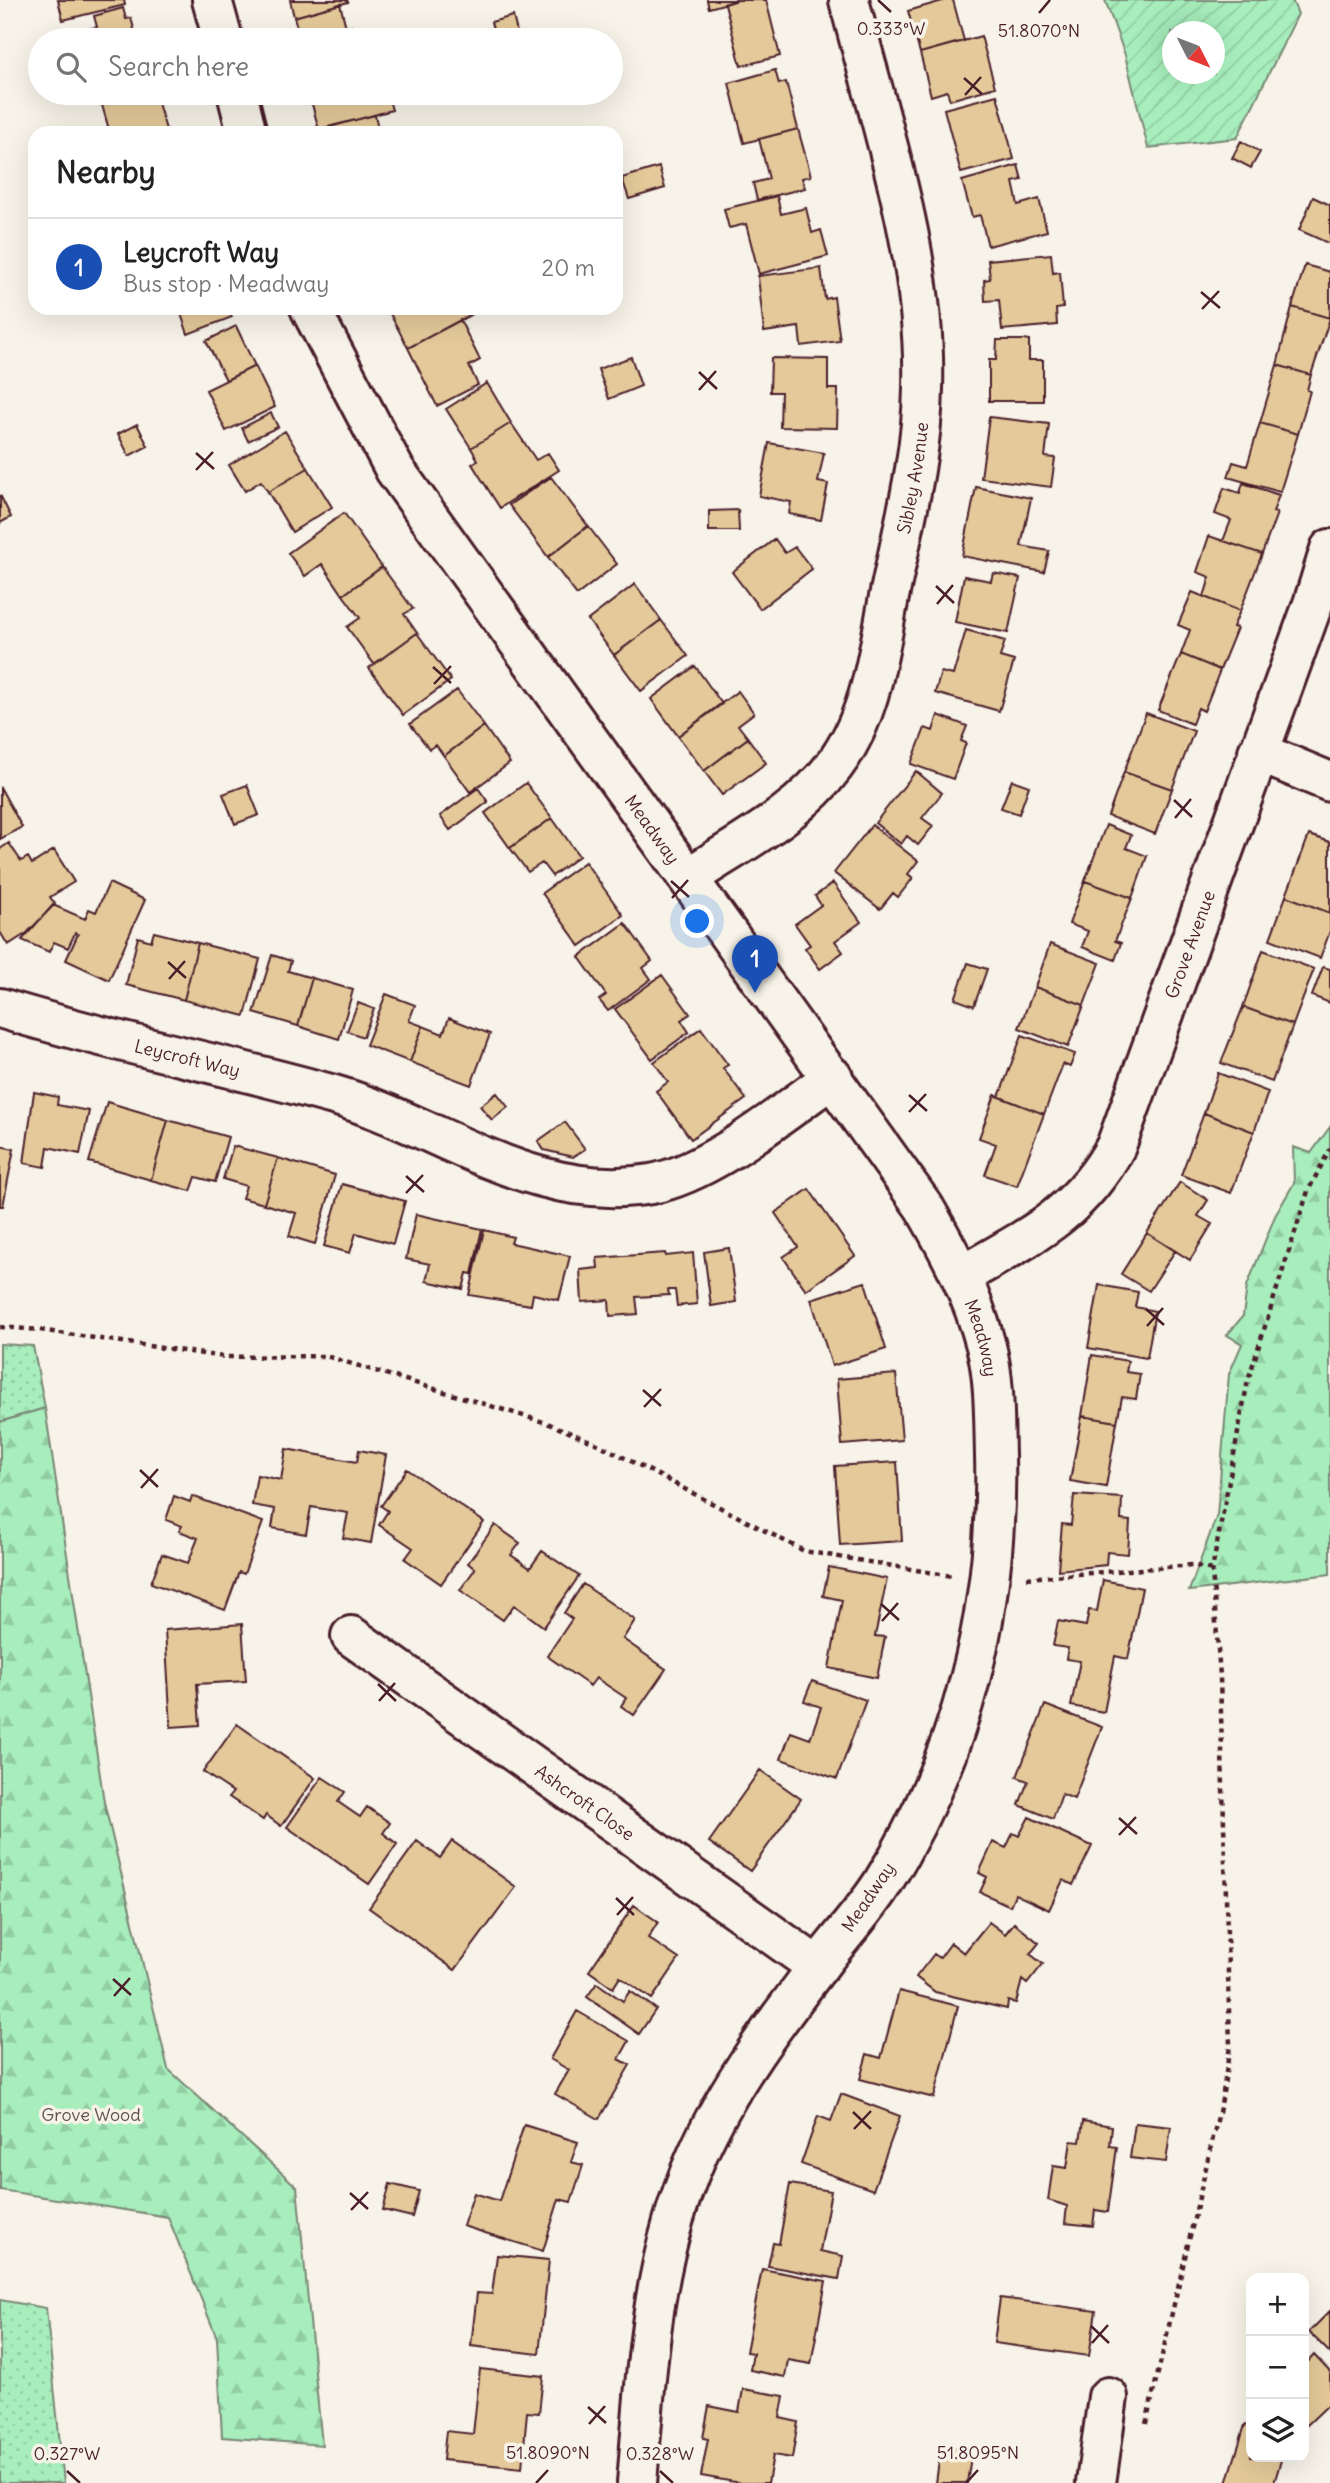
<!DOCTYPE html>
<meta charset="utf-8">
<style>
:root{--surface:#fff;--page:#f6f6f6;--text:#222;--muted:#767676;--line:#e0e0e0;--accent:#db2777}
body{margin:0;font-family:Delius,sans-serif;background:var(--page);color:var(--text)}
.controls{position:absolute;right:21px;bottom:21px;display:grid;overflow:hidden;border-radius:14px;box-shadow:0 7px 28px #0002}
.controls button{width:63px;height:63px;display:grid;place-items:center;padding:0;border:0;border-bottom:2px solid var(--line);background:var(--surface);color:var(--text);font:35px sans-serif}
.compass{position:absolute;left:1162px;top:21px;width:63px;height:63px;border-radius:50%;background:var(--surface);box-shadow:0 7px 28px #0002;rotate:132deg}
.you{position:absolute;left:698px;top:922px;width:24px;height:24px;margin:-18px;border:5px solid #fff;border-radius:50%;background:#1a73e8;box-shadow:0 0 0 10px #1a73e833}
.badge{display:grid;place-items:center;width:46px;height:46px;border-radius:50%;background:var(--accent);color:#fff;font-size:23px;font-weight:700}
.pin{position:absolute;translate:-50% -58px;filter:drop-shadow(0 2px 4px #0008)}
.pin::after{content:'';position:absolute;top:37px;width:24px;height:21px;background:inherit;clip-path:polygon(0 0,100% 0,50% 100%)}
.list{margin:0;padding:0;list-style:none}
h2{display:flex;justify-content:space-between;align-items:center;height:91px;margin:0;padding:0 28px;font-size:30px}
h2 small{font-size:23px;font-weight:400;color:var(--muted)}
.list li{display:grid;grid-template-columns:46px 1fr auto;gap:21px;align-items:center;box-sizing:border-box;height:98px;padding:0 28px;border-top:2px solid var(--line)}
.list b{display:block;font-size:26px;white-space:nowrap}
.list p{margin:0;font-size:23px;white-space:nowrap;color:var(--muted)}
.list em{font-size:23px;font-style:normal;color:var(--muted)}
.icon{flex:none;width:38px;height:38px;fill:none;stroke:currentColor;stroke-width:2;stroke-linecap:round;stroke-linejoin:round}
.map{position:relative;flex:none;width:1330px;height:2483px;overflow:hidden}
.search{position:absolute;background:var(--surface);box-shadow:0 7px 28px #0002;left:28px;top:28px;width:595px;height:77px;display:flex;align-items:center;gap:18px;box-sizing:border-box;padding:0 24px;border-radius:38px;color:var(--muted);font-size:26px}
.panel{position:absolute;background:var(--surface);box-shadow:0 7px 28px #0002;left:28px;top:126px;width:595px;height:189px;border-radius:21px}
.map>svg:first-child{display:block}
</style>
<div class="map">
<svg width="1330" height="2483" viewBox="0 0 1330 2483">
<defs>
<pattern id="grass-dots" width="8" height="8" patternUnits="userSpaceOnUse" patternTransform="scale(1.75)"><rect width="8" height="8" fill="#a7eebc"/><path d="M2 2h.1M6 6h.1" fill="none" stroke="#91cca2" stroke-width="1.8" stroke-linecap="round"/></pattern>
<pattern id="forest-firs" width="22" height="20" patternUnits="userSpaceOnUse" patternTransform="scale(1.75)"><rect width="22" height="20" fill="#a7eebc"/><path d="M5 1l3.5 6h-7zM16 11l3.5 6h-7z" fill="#91cca2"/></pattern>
<pattern id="garden-furrows" width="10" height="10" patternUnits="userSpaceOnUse" patternTransform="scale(1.75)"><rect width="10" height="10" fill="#a7eebc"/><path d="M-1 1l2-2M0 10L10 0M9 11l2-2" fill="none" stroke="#91cca2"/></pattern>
</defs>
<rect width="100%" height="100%" fill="#f7f3e8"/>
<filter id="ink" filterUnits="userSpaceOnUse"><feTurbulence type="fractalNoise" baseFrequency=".0143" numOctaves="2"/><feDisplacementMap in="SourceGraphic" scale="14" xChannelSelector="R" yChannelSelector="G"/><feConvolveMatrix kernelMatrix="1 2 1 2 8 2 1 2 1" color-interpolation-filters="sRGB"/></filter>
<g filter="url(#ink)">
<path fill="url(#grass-dots)" stroke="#788674" stroke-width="2" d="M0,1344L33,1346L45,1408L0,1422Z
M0,2300L46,2308L64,2483H0Z"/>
<path fill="url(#forest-firs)" stroke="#788674" stroke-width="2" d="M1330,1127V1574L1189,1591L1217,1515L1229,1374L1242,1344L1227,1335L1243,1316L1247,1286L1275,1216L1294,1183L1293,1147L1311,1153Z
M45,1408L104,1802L168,2069L297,2187L322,2445L222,2437L217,2338L168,2217L0,2190V1422Z"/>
<path fill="url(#garden-furrows)" stroke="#788674" stroke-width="2" fill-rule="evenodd" d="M1105,0H1292L1298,14L1237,138L1148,148L1125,55ZM1172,32H1214V74H1172Z"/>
<path fill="#e4ca9a" stroke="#4a1f2b" stroke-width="2" d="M58,0H124L125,5L63,20Z
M290,0H347L348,2L294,17Z
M707,0H738L709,8Z
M738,0H766L780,56L741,66L725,4Z
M946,0H953L964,41L920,53L908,11Z
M340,4L346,27L351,26L355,40H301L294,17Z
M123,8L126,19L131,18L137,40H85L83,30L97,27L94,16Z
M513,16L519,40H496L491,22Z
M981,36L995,87L950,100L947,91L931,96L920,53Z
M775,70L779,84L786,82L798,129L744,143L729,83Z
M143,93H155L167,133H110L102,105Z
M309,93H387L392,110L319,130Z
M997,95L1014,159L961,173L944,109Z
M375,115L379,133H326L324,128Z
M798,129L811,176L802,178L805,188L757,200L753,183L769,179L759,139Z
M1241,141L1260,152L1251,168L1232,158Z
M1018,165L1022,180L1013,182L1018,205L1039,199L1047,231L988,246L980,215L972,217L962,181Z
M659,167L665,188L629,199L622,178Z
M777,196L781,214L806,208L812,233L821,230L828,256L759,274L746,224L729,228L724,209Z
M1313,197L1330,205V244L1299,230Z
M1051,254L1053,273L1060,272L1063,308L1056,309L1057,325L1002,330L999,300L985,301L984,280L990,279L988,260Z
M1305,265L1330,272V318L1292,307Z
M821,268L825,299L834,297L840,341L801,346L799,327L764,332L758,276Z
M1292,307L1330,318L1311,375L1277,365Z
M179,308H228L232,317L188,334Z
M387,308H474L476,312L408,348Z
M460,320L480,360L469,366L478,385L437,406L408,348Z
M236,326L255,366L226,380L206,341Z
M997,340H1029V360H1043V401H989V360H996Z
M631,357L641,386L609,399L598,369Z
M771,358L828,359V389H838L837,428L780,427L781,392H770Z
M1277,365L1311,375L1307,390L1310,391L1298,434L1260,423Z
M255,366L275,407L226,431L206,390Z
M487,383L511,423L471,448L446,409Z
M271,413L278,427L248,441L242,428Z
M989,417L1049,424L1045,457L1055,458L1051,487L981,478Z
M511,423L536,460L548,453L559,470L500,508L472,464L478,460L471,448Z
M1260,423L1298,434L1280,492L1228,477L1233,462L1247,466Z
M137,424L148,446L129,456L118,434Z
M285,431L308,468L268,492L261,481L245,491L229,465Z
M769,443L824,453L818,482L828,484L821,520L789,514L791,502L759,496Z
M308,468L332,507L292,532L268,492Z
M551,477L588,526L548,557L509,505Z
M1243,483L1279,495L1273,512L1277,513L1262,554L1223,541L1231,520L1215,514L1224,488L1240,493Z
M976,487L1031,498L1021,546L1049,551L1044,572L962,556Z
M0,495L11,517L0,523Z
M738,510L739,531H709V511Z
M344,513L382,567L343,595L322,564L305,576L288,553Z
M588,526L617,564L577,595L548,557Z
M1209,536L1262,554L1240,611L1204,597L1210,577L1197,572Z
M775,539L785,553L795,547L812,569L760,609L732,572Z
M382,567L413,609L404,614L417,633L374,664L347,627L360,618L343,595Z
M993,573L1020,578L1008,633L955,622L964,576L991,581Z
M635,584L661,620L614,655L588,620Z
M1192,592L1240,611L1233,627L1237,628L1220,670L1181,654L1190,630L1178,625Z
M661,620L688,656L641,691L614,655Z
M966,630L1005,641L1000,657L1014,661L999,711L935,693L941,672L953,675Z
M417,633L451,680L403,715L369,668Z
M1181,654L1220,670L1204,711L1198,708L1192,724L1158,710Z
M695,666L722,704L678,736L651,699Z
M457,690L484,726L444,756L436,745L429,749L410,724Z
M738,691L754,713L738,725L748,738L704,771L678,736Z
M1146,713L1194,731L1172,789L1124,772Z
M938,715L967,726L961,741L966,743L953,779L911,764L925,728L933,731Z
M484,726L510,763L470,792L444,756Z
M748,738L766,763L722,795L704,771Z
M916,771L942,793L922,818L933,826L918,845L907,836L901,844L875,823Z
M1124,772L1172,789L1155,834L1108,816Z
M1012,780L1029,786L1019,814L1001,808Z
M526,783L552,818L510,848L485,813Z
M247,785L259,815L235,824L223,794Z
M0,787L22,827L0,839Z
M478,788L488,802L450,830L440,816Z
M552,818L579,856L552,876L542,863L528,872L510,848Z
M872,825L918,861L908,874L913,878L898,897L893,893L880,909L834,873Z
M1106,825L1131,835L1126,848L1147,856L1132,898L1085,881Z
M1309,835L1330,842V913L1286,896Z
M9,843L21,861L28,857L32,864L54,850L74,882L50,897L55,904L27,933L8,945L0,932V849Z
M585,862L623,915L580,946L542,893Z
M1085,881L1132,898L1115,941L1121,943L1115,960L1082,947L1088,931L1069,924Z
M109,883L145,900L109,980L66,960L78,934L75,933L68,948L54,942L49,952L22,940L53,905L85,919L89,909L96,912Z
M833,883L861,922L835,941L843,952L820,969L805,948L810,945L795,924L821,905L815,896Z
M1286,896L1330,913V931L1320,958L1270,939Z
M625,923L652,961L643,968L651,979L608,1011L599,1000L606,995L579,957Z
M154,932L198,943L184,1000L126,985L138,937L151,941Z
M198,943L260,959L245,1016L184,1000Z
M1050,944L1100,963L1084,1005L1035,987Z
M1263,950L1314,969L1293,1025L1243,1007Z
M272,955L291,961L288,971L312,978L298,1026L254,1013Z
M968,963L987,969L974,1006L955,999Z
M1323,967L1330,969V1003L1312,996Z
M662,975L690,1014L681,1020L689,1032L652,1059L615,1009Z
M312,978L353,990L339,1039L298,1026Z
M1035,987L1084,1005L1068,1047L1019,1028Z
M386,994L415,1005L409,1021L423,1026L410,1062L366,1045Z
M358,1003L374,1009L363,1037L347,1031Z
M1243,1007L1293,1025L1272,1082L1221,1063Z
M449,1018L490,1034L471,1085L410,1062L423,1026L443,1034Z
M701,1028L728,1065L723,1068L746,1099L691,1139L656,1091L668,1082L654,1062Z
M1022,1035L1075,1054L1070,1067L1063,1064L1044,1114L999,1097Z
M1218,1073L1268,1092L1254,1132L1204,1113Z
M34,1092L58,1097L57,1105L89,1111L80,1154L48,1147L45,1167L24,1163Z
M497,1093L508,1107L492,1120L480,1106Z
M995,1095L1044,1114L1017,1186L985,1175L996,1144L979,1138Z
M107,1102L168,1120L151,1180L89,1162Z
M1204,1113L1254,1132L1231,1193L1181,1175Z
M168,1120L228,1137L215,1182L196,1177L191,1191L151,1180Z
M565,1122L585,1149L573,1157L544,1150L538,1141Z
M0,1146L14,1149L3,1206H0Z
M233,1146L278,1158L264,1204L242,1198L246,1186L223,1179Z
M278,1158L335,1175L315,1244L289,1236L296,1213L264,1204Z
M1180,1182L1208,1200L1198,1216L1212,1224L1190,1260L1147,1233Z
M342,1184L405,1201L393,1244L356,1233L350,1253L324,1246Z
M809,1189L855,1256L806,1290L783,1257L798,1247L775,1213Z
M416,1214L482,1229L472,1274L467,1273L463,1289L426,1281L430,1264L406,1259Z
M484,1230L513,1237L511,1243L570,1256L559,1300L533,1294L531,1305L469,1295Z
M1147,1233L1175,1251L1149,1291L1121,1274Z
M729,1248L736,1302L711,1306L704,1252Z
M665,1253L666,1256L693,1253L697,1304L677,1306L675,1290H668L669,1295L636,1297L638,1314L610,1316L609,1300L582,1302L580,1270L598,1268L597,1258Z
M865,1282L886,1349L832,1366L811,1299Z
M1099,1285L1138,1292L1135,1307L1155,1311L1147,1358L1088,1348Z
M1092,1355L1128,1361L1126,1372L1140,1374L1136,1399L1122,1397L1117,1422L1082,1416Z
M896,1374L902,1440L842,1445L837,1379Z
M1082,1416L1117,1422L1106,1487L1070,1481Z
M286,1449L357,1462L359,1450L386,1455L371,1543L343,1538L348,1513L311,1507L306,1534L272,1528L275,1509L252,1505L257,1475L281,1480Z
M897,1462L902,1541L840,1545L835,1466Z
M407,1469L484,1522L441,1584L405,1559L413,1548L379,1525L388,1511L381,1506Z
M1074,1495L1122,1498L1121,1520L1130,1521L1128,1554L1107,1552L1106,1565L1058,1570L1062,1524L1071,1525Z
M174,1496L190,1502L192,1496L263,1522L244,1574L239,1572L225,1610L151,1583L162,1554L188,1563L198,1538L179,1531L182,1526L166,1520Z
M495,1525L520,1543L511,1555L530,1568L542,1551L579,1576L544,1627L514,1605L503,1620L460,1590L475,1569L468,1563Z
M829,1567L887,1579L875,1636L885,1637L877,1678L829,1668L842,1600L823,1596Z
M1103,1580L1142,1588L1128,1659L1115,1656L1104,1712L1071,1706L1080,1661L1066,1659L1068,1648L1053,1646L1058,1621L1086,1626L1089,1610L1097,1611Z
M583,1584L635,1620L623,1639L666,1669L634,1715L621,1706L626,1698L596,1678L590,1686L547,1656L572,1619L564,1613Z
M242,1624L246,1681L197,1684L200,1725L171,1727L165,1630Z
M812,1681L866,1700L837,1779L781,1759L791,1732L810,1739L821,1707L804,1701Z
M1045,1705L1102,1727L1074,1799L1062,1794L1053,1819L1019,1805L1028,1781L1017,1777Z
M237,1724L315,1778L281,1826L266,1815L263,1820L229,1797L233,1792L203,1772Z
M760,1770L801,1799L750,1871L709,1842Z
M322,1777L345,1792L338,1802L360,1817L367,1807L390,1823L383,1833L397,1844L369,1884L287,1827Z
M1029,1817L1092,1846L1073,1885L1063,1880L1049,1910L1015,1894L1010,1906L980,1892L987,1877L979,1873L993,1842L1006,1848L1013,1833L1019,1836Z
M417,1841L440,1858L452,1841L516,1887L455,1970L369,1908Z
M634,1905L658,1922L648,1938L679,1959L652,1999L620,1977L613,1988L589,1971Z
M989,1922L1005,1934L1014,1923L1039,1943L1030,1954L1043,1964L1027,1984L1022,1980L1016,2003L1008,2001L1007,2009L935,1992L916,1977L934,1954L940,1958L951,1943L964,1953Z
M597,1983L623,2001L630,1991L656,2009L639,2034L587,1997Z
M899,1991L958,2006L934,2098L860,2079L867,2054L881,2058Z
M577,2011L629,2041L619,2059L630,2065L599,2119L555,2094L569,2070L550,2059Z
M841,2094L900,2116L873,2190L801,2164L818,2116L831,2121Z
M1083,2121L1112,2126L1110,2146L1117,2147L1108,2212L1095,2210L1093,2226L1065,2223L1067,2206L1048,2200L1053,2166L1067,2168L1071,2141L1080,2142Z
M1135,2123L1171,2127L1166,2162L1130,2158Z
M524,2125L578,2142L571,2162L583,2165L571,2202L559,2199L543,2251L463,2226L474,2193L499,2201Z
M390,2184L419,2191L412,2217L383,2210Z
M790,2184L831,2191L820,2251L843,2256L839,2279L768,2266L773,2243L779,2244Z
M497,2255L549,2260L539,2354L471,2346L477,2293L492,2294Z
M762,2269L826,2281L811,2364L788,2360L785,2377L750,2370L753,2353L746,2352Z
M1000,2298L1096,2311L1089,2356L994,2343Z
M1330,2311V2353L1309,2332Z
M1314,2355L1330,2372V2403L1304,2428V2366Z
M480,2369L543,2376L539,2413L527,2412L522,2468L443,2460L446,2431L473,2434Z
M743,2389L784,2396L780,2418L798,2422L792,2458L773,2455L768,2483H740L701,2476L708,2439L703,2438L709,2406L739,2412Z
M1245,2425L1251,2427V2457H1282L1274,2483H1227Z
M941,2446L972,2450L967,2483H936Z"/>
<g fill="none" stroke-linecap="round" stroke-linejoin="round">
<g stroke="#4a1f2b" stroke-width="44">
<g id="minor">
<path d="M212,0L223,40"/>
<path d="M237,93L247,133"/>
<path id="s1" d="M310,308L395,470L924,1207C951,1254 972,1293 986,1346C995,1380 994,1421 995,1456C999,1607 963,1754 882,1884C866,1909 845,1932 827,1955C778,2019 728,2084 696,2158C651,2259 646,2374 637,2483"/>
<path d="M1258,752L1330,782"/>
<path id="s2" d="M688,878C737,845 798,815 834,766C871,717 878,655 889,597C903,528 922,458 923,388C927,256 881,127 849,0"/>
<path id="s3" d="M0,1008C110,1042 223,1064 334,1095C441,1126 534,1204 651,1184C709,1174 784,1112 833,1077"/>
<path id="s4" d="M963,1275C1028,1237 1079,1215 1116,1146L1313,604L1330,549"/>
<path id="s5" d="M351,1636L818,1967"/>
<path d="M1096,2483L1108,2397"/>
</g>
</g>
<path stroke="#4a1f2b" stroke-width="4.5" stroke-dasharray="5 5" stroke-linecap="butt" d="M0,1327L40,1330L224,1357L326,1356L547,1423L600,1445L804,1551L952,1576
M1027,1578L1193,1565L1212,1570
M1146,2424L1222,2099L1230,2046L1220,1676L1212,1570L1248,1380L1308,1191L1330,1149"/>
<use href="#minor" stroke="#f7f3e8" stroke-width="38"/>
</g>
</g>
<path fill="none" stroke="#4a1f2b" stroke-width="2.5" d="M878,0L891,12M1039,13L1050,0M964,78L982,94M965,95L981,77M1201,292L1220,308M1202,309L1219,291M699,372L717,389M699,390L716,371M196,453L214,469M196,470L213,452M936,586L954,603M937,604L953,585M433,667L451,683M434,684L451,666M1174,800L1192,817M1175,818L1191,799M671,881L689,897M672,898L688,880M168,962L186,978M169,979L185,961M909,1095L927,1111M909,1112L926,1094M406,1176L424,1192M406,1193L423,1175M1146,1309L1164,1325M1147,1326L1163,1308M643,1390L661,1406M644,1407L661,1389M140,1470L158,1487M141,1488L158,1469M881,1604L899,1620M882,1621L898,1603M378,1684L396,1701M379,1701L395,1683M1119,1818L1137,1834M1119,1835L1136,1817M616,1898L634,1915M617,1915L633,1897M113,1979L131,1995M114,1996L130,1978M853,2112L871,2129M854,2129L871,2111M350,2193L368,2209M351,2210L368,2192M1091,2326L1109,2343M1092,2343L1108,2325M588,2407L606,2423M589,2424L605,2406M67,2471L80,2483M660,2471L673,2483M536,2483L548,2470M966,2483L978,2470"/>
<g text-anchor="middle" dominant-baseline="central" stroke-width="7" stroke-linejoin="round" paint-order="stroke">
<g font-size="18" fill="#4a1f2b" stroke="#f7f3e8">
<text stroke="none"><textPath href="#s2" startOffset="486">Sibley Avenue</textPath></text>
<text stroke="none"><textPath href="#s1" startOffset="625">Meadway</textPath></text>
<text stroke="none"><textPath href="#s4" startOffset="418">Grove Avenue</textPath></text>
<text stroke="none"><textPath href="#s3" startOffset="194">Leycroft Way</textPath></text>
<text stroke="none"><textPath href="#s1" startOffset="1234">Meadway</textPath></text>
<text stroke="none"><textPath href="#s5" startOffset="287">Ashcroft Close</textPath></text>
<text transform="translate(868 1897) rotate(-56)">Meadway</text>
</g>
<g font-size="18" fill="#61534f" stroke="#f7f3e8">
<text x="91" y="2114">Grove Wood</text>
</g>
</g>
<g font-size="18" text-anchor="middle" fill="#4a1f2b" stroke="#f7f3e8" stroke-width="7" stroke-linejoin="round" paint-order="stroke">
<text x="891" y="35">0.333°W</text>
<text x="1039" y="37">51.8070°N</text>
<text x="548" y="2459">51.8090°N</text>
<text x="978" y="2459">51.8095°N</text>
<text x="67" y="2460">0.327°W</text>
<text x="660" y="2460">0.328°W</text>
</g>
</svg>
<div class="controls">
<button>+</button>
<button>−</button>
<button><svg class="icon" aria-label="layers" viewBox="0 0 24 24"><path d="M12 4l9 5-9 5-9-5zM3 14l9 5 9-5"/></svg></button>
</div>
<svg class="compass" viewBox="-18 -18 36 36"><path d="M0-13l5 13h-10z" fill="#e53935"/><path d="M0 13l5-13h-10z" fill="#767676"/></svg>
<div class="you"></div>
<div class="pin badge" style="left:755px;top:993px;background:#1a4fb4">1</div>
<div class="search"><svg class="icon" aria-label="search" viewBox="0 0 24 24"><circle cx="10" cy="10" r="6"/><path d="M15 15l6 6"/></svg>Search here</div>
<section class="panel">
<h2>Nearby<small></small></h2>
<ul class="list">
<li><span class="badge" style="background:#1a4fb4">1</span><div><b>Leycroft Way</b><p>Bus stop · Meadway</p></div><em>20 m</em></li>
</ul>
</section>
</div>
